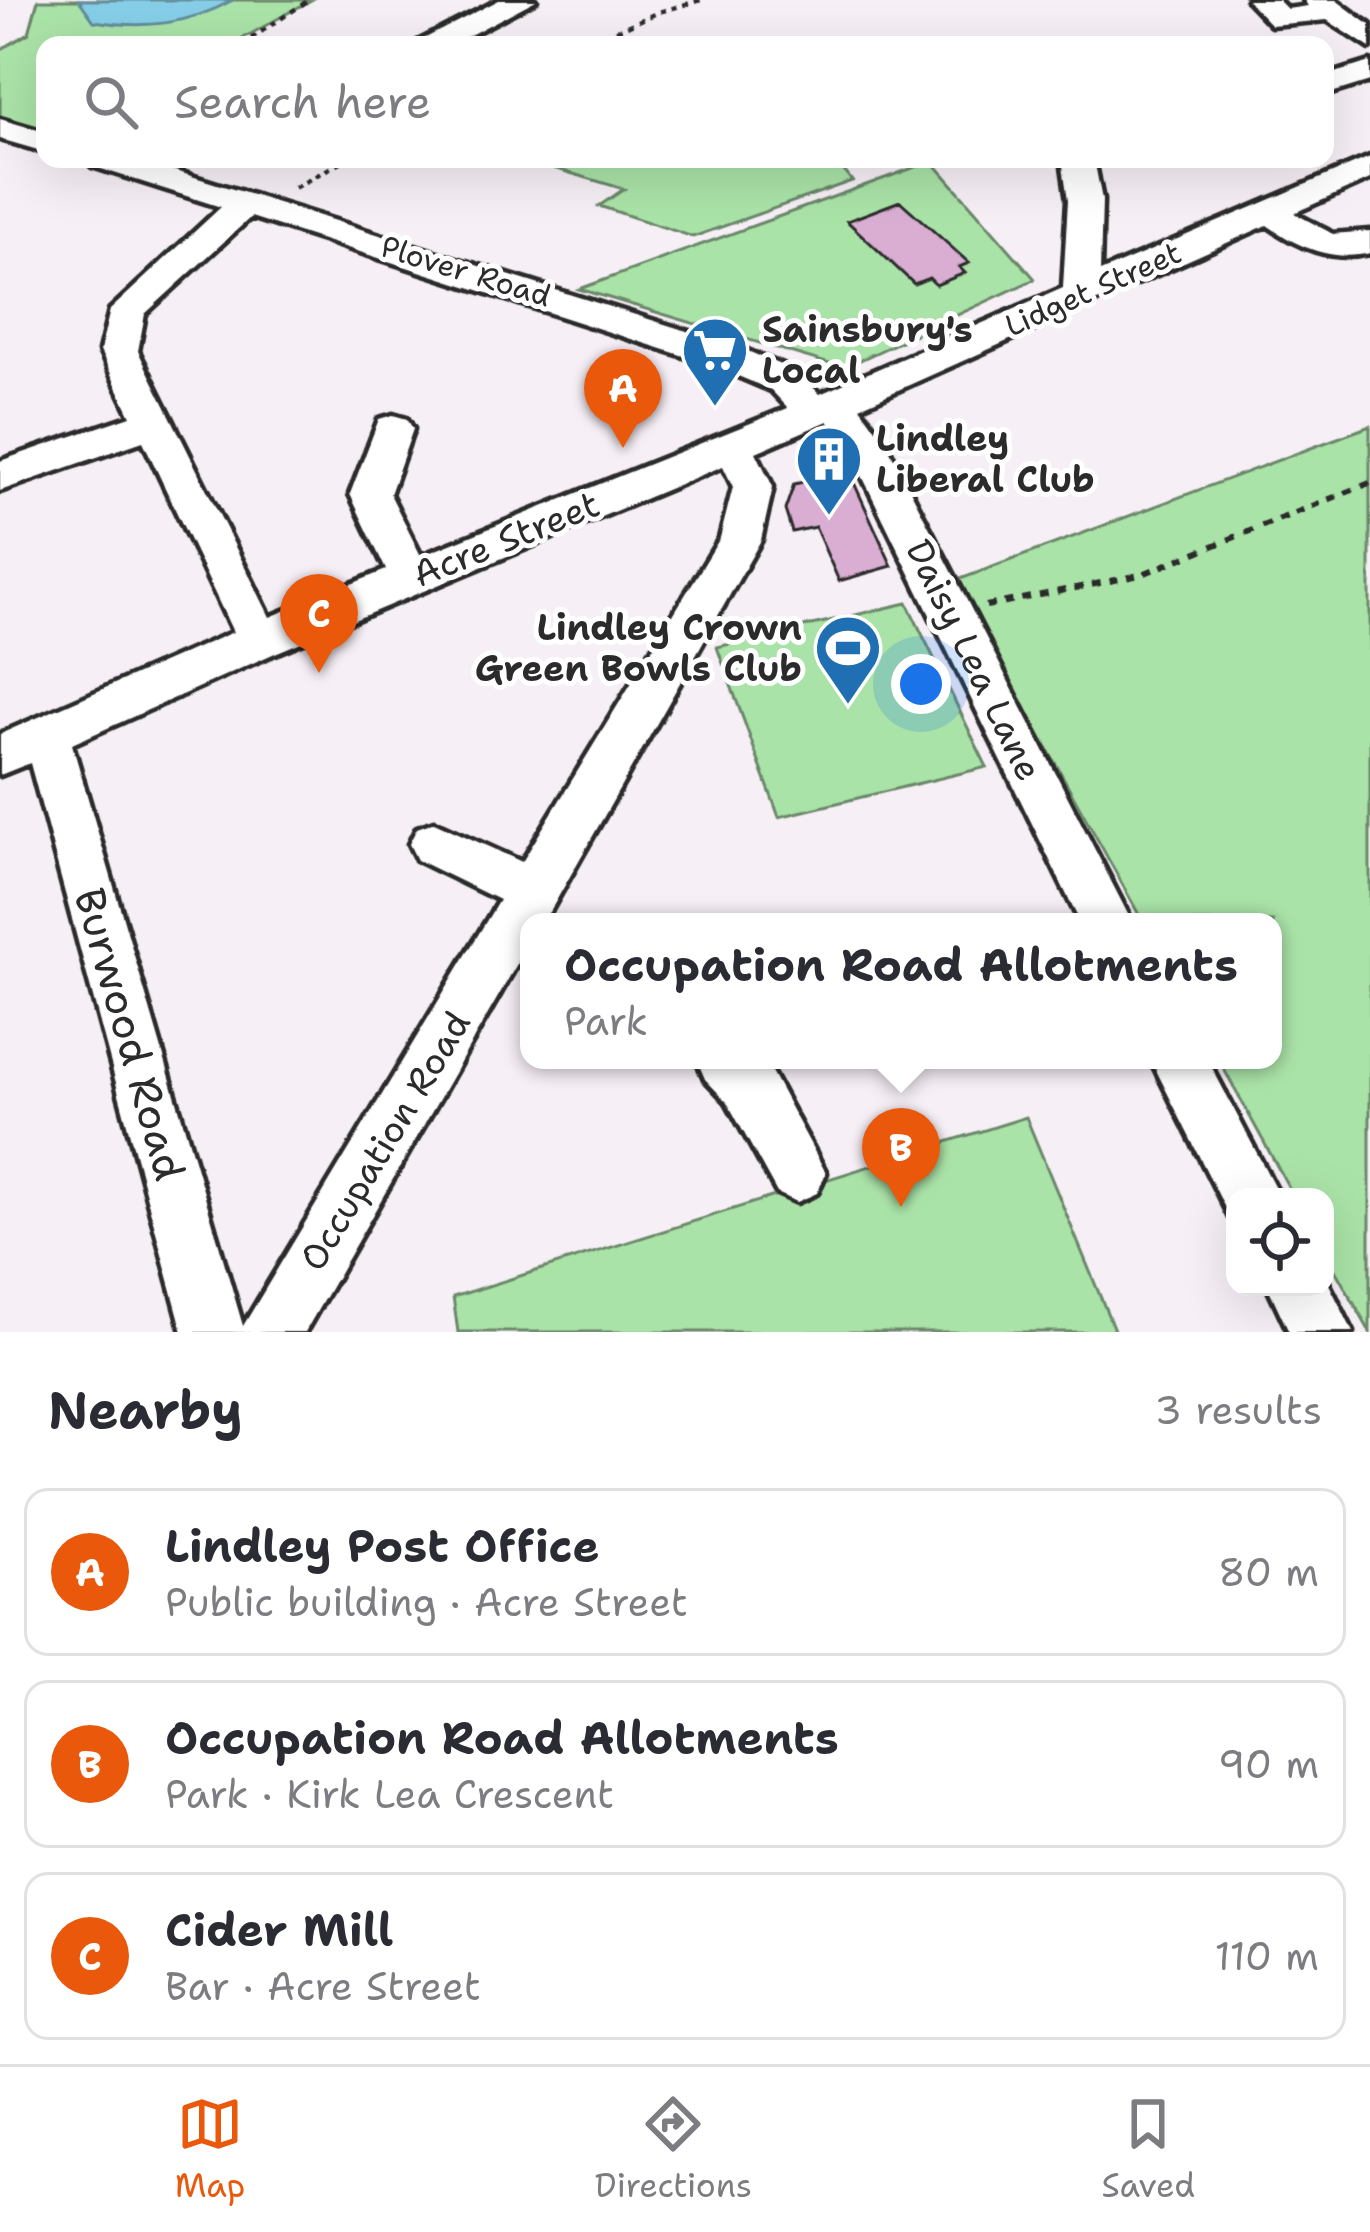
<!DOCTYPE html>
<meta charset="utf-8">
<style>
:root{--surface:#fff;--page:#f2f2f3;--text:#2b2b33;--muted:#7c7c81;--line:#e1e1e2;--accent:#ea580c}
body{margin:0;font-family:"Shantell Sans",sans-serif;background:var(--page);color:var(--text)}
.controls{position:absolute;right:36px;bottom:36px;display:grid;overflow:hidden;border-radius:24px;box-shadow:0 12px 48px #0002}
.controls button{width:108px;height:108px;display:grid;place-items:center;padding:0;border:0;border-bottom:3px solid var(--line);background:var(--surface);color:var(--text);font:60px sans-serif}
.you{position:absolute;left:921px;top:684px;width:42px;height:42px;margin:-30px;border:9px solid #fff;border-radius:50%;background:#1a73e8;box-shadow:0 0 0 18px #1a73e833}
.badge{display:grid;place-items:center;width:78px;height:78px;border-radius:50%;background:var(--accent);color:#fff;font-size:39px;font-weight:700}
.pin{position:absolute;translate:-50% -99px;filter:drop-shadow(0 3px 6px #0008)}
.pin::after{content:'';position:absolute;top:63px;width:42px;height:36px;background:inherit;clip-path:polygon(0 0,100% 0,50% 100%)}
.popup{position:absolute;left:520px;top:913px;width:762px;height:156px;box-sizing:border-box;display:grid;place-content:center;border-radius:24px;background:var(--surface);filter:drop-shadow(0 3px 9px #0005);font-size:39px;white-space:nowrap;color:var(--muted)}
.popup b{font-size:45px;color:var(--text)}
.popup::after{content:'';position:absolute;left:50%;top:100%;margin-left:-24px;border:24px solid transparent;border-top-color:var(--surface)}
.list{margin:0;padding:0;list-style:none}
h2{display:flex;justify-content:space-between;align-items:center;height:156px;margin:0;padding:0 48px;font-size:51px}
h2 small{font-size:39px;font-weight:400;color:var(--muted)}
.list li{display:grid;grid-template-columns:78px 1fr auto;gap:36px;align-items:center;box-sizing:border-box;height:168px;margin:0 24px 24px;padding:0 24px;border:3px solid var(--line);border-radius:24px}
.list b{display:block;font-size:45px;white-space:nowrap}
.list p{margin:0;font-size:39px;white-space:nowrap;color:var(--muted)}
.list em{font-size:39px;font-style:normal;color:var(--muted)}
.icon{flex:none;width:66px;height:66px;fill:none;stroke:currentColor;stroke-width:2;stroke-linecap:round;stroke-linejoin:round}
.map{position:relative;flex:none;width:1370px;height:1332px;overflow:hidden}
.search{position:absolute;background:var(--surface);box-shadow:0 12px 48px #0002;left:36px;right:36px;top:36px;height:132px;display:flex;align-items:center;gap:30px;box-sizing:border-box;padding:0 42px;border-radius:24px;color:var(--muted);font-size:45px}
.sheet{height:732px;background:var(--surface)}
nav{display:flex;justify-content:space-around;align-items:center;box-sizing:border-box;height:168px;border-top:3px solid var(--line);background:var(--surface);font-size:33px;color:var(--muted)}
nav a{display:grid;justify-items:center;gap:6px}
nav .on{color:var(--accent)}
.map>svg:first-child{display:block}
</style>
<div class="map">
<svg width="1370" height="1332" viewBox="0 0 1370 1332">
<rect width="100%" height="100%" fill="#f7eff6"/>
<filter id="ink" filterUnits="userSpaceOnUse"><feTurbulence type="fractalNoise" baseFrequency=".00833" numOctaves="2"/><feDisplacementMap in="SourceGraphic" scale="24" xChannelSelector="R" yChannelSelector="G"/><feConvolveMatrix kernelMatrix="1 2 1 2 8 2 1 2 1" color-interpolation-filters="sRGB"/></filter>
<g filter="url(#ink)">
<path fill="#aae3a8" stroke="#6a876a" stroke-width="3" d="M38,0H311L231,45H45V133L0,120V50L29,33Z
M523,159H835L852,181L693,237L599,206L624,189Z
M932,161L1035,279L843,368L579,289Z
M1370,426V1332L1325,1252V1197H1294L1219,1060H1273V922H1143L955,581Z
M907,603L987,767L779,817L717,647Z
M1026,1117L1115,1332H458L453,1297Z"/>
<path fill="#86cee7" stroke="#628d9c" stroke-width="3" d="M79,0H233C188,25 144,29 94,21Z"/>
<path fill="#d9aed2" stroke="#2b2b2b" stroke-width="3" d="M900,201L969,263L959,267L965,273L936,285L929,278L914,284L847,221Z
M845,463L892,566L839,581L815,527L792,532L785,510L794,484L818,479L829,466Z"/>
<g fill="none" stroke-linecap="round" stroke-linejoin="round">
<g stroke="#2b2b2b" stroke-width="9">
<path id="minor" d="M499,0H536L451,45H412Z
M1247,0H1278L1287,9L1308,6L1304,0H1336L1370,25V48L1327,20L1271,25Z
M1370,62V81L1325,95V76Z
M0,119L45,132V152L0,139Z
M1370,157V179L1294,213L1333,234L1370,231V253C1331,262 1298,247 1267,225L860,407L886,443L1132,922H1080L849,449L828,421L756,452L773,487L761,540L552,908L541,922H529V943L305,1332H183L30,763L0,775V734L233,632L143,441L0,491V461L131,416L100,351L110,310L221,207L92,166L87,159H137L738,347L797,372L820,394L1063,288L1068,200L1062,159H1094L1102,200L1100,272ZM251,217L712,365L771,390L788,408L421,556L390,494L413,429L407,419L393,415L379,419L350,494L386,570L270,617L138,351L145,314ZM723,466L733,487L720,538L522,862L434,822L417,828L409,844L417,860L499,900L243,1326L72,744L275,653Z
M697,1060L767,1064L826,1173L817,1193L797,1202L777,1193L727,1102L705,1079Z
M1151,1060H1208L1280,1197H1235V1219L1230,1218Z
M1325,1276L1353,1332H1289L1268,1287H1325Z"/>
</g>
<path stroke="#2b2b2b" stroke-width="4.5" stroke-dasharray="6 6" stroke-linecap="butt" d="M241,45L309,0
M583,45L659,12L701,0
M294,188L346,159"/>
<path stroke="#2b2b2b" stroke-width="6" stroke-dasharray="9 9" stroke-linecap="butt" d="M986,606L1140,575L1370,483"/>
<use href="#minor" fill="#fff" fill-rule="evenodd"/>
</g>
</g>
<defs>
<g id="supermarket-pin" transform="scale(3.45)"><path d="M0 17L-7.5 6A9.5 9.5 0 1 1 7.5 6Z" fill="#1f6fb2" stroke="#fff"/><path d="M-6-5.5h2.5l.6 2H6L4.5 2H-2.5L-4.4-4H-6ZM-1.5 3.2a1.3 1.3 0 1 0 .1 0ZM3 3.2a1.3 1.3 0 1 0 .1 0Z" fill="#fff"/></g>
<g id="building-pin" transform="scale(3.45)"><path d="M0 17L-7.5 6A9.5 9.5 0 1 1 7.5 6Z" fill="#1f6fb2" stroke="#fff"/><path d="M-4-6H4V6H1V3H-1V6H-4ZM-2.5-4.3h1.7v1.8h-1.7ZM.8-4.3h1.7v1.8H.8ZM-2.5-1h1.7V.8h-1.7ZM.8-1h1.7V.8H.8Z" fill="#fff"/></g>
<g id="stadium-pin" transform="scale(3.45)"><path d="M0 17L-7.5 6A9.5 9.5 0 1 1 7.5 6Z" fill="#1f6fb2" stroke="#fff"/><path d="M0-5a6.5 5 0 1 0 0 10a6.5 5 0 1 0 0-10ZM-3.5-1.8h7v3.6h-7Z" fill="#fff"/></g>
</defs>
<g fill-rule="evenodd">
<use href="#supermarket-pin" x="715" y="350"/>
<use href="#building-pin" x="829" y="459"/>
<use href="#stadium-pin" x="848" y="648"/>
</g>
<g text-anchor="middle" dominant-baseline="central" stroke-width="10" stroke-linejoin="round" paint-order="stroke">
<g font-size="30" fill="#2b2b2b" stroke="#fff">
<text transform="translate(466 271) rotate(17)">Plover Road</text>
<text transform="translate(1093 289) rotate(-24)">Lidget Street</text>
</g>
<g font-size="36" font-weight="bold" fill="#2b2b2b" stroke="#fff" text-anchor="start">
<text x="762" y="329">Sainsbury's<tspan x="762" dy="41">Local</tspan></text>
<text x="876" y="438">Lindley<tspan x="876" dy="41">Liberal Club</tspan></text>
<text x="802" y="627" text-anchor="end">Lindley Crown<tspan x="802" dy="41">Green Bowls Club</tspan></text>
</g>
<g font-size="36" fill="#2b2b2b" stroke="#fff">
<text transform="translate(506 539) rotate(-22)">Acre Street</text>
<text transform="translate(974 660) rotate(64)">Daisy Lea Lane</text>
<text transform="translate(385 1141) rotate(-59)">Occupation Road</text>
</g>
<g font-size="42" fill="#2b2b2b" stroke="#fff">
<text transform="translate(130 1034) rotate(74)">Burwood Road</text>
</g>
</g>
</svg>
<div class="controls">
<button><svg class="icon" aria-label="locate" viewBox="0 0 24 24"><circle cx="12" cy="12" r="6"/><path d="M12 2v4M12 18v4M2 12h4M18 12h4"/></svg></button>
</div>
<div class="you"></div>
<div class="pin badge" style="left:623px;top:448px">A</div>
<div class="pin badge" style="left:901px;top:1207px">B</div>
<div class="popup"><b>Occupation Road Allotments</b>Park</div>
<div class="pin badge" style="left:319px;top:673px">C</div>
<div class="search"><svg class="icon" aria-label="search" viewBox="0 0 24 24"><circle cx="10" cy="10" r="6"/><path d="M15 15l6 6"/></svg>Search here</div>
</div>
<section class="sheet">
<h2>Nearby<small>3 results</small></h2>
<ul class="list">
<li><span class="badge">A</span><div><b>Lindley Post Office</b><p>Public building · Acre Street</p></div><em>80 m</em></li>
<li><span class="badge">B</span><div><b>Occupation Road Allotments</b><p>Park · Kirk Lea Crescent</p></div><em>90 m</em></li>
<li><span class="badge">C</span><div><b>Cider Mill</b><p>Bar · Acre Street</p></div><em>110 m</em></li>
</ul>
</section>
<nav>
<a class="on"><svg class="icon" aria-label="map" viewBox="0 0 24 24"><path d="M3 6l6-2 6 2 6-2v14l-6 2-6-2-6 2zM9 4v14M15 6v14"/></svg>Map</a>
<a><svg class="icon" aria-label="directions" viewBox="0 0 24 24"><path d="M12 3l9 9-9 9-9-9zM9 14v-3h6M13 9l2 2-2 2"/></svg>Directions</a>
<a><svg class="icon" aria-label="saved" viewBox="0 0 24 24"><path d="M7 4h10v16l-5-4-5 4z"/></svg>Saved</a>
</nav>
